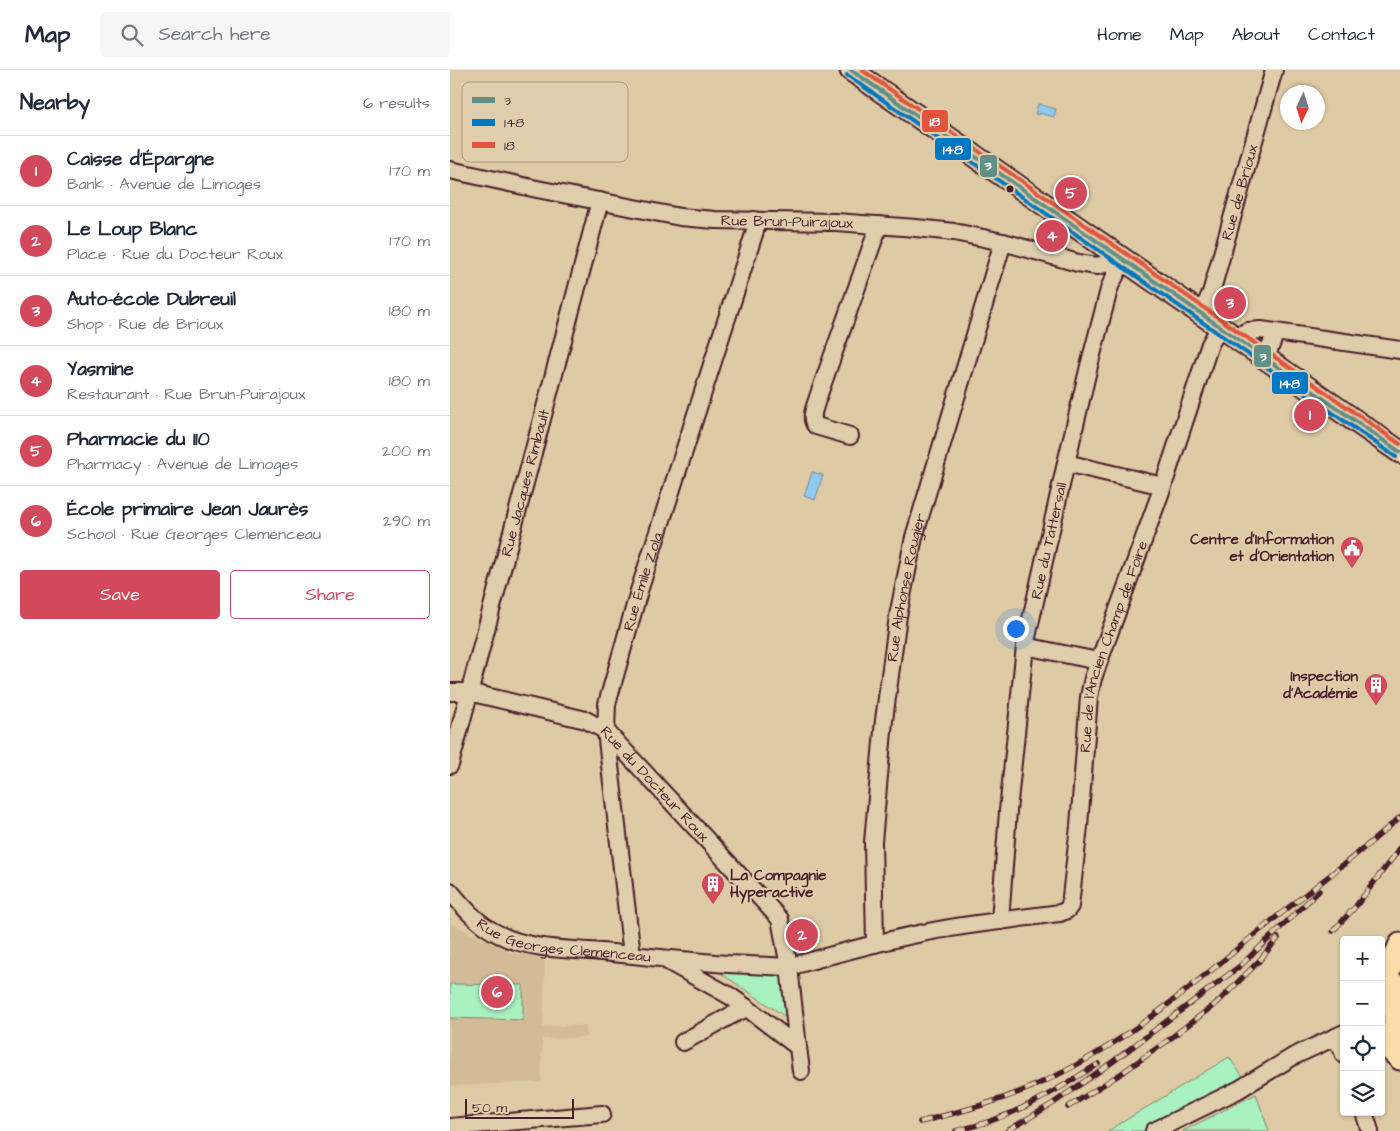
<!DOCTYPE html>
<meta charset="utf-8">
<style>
:root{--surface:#fff;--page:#f6f6f7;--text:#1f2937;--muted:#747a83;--line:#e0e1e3;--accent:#d1495b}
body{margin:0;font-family:"Architects Daughter",sans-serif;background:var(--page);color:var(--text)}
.controls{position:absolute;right:15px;bottom:15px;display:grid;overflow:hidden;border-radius:5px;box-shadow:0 1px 4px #0004}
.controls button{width:45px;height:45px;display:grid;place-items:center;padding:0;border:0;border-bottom:1px solid var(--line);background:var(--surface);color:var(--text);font:25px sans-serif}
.compass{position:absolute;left:830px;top:15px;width:45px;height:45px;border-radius:50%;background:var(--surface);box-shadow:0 1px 4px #0004;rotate:184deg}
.scale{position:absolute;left:15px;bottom:12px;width:109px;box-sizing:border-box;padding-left:5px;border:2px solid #4a1f2b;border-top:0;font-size:14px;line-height:18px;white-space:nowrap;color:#4a1f2b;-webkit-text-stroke:4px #dfcdab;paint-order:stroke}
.you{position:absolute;left:565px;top:558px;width:18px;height:18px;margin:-12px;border:4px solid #fff;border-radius:50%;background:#1a73e8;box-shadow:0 0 0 8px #1a73e833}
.badge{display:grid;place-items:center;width:32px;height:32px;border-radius:50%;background:var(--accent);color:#fff;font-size:16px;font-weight:700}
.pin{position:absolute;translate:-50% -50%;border:2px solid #fff;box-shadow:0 1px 5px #0006}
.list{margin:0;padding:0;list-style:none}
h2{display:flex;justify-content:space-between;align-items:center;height:65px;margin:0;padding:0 20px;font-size:21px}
h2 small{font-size:16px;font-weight:400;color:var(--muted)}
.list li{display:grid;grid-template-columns:32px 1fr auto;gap:15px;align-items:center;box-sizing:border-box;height:70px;padding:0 20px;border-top:1px solid var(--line)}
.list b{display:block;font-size:19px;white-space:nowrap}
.list p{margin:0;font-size:16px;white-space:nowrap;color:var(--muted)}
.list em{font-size:16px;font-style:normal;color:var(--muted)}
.actions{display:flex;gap:10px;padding:15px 20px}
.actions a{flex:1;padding:11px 0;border:1px solid var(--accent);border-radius:5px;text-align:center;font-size:18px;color:var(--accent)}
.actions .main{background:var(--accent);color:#fff}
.icon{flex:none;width:28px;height:28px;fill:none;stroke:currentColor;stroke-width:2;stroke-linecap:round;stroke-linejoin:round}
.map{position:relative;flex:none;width:950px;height:1061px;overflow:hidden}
header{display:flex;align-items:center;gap:30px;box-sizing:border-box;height:70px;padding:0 25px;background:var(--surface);border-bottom:1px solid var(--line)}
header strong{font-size:24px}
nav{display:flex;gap:28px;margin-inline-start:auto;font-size:18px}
.search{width:350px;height:45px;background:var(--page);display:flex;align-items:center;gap:12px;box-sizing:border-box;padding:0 18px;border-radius:5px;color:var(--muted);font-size:19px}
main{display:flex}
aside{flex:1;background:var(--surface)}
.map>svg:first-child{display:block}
</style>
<header>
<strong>Map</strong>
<div class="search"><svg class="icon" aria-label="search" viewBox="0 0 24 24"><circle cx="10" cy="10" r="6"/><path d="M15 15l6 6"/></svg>Search here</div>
<nav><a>Home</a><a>Map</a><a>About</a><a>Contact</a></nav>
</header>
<main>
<aside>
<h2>Nearby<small>6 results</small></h2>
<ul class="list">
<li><span class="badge">1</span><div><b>Caisse d'Épargne</b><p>Bank · Avenue de Limoges</p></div><em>170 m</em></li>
<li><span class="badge">2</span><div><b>Le Loup Blanc</b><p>Place · Rue du Docteur Roux</p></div><em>170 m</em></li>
<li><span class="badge">3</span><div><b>Auto-école Dubreuil</b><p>Shop · Rue de Brioux</p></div><em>180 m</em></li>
<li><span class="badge">4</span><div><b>Yasmine</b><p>Restaurant · Rue Brun-Puirajoux</p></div><em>180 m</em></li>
<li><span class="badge">5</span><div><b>Pharmacie du 110</b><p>Pharmacy · Avenue de Limoges</p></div><em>200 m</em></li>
<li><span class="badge">6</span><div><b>École primaire Jean Jaurès</b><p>School · Rue Georges Clemenceau</p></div><em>290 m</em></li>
</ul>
<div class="actions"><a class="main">Save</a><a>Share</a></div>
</aside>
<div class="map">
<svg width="950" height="1061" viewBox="0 0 950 1061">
<rect width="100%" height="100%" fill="#decaa4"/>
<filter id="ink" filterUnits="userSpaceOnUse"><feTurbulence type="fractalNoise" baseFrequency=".02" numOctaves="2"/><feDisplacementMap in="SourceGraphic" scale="10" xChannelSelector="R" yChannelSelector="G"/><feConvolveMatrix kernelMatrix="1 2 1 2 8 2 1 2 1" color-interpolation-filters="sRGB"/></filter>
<g filter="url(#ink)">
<path fill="#d2bb96" d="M0,853L64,884L95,888L93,957L136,955V967L92,969L91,1012L0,1016Z"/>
<path fill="#a9f1bf" stroke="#7a8875" d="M272,901L330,905L333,908L338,946L336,947L272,904L270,902Z
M0,914L73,915V950L0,948Z
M779,987L793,1007L724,1045L693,1061H658Z
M806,1024L819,1061H733Z"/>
<path fill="#8fcbef" stroke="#7386a1" d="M588,34L606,39L604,47L589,43V45L585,44Z
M362,402L373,405L365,430L354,426Z"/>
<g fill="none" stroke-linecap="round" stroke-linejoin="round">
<g stroke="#4a1f2b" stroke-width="20">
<g id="minor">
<path id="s1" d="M0,100L87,119L230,147L265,150L386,152L466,158L504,162L553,172L628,193L647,196L674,189"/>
<path id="s2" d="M751,244L761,223L824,0"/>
<path d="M784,267L798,261L811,260L950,280"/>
<path d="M816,288L826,262"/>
<path d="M400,366L366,356C359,348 365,337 368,327L429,155"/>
<path d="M616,393L713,416"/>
<path d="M575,576L648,591"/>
<path id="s3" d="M0,622H12L27,624L136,650L156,661L330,849L339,897C388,883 438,869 488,860C529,853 570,848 610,843L617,840L620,836L629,756L639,627L643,608L713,416L760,274L770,257"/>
<path id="s4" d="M0,695L150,131"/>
<path id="s5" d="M0,821C14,838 28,854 48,864C79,880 118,879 152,882C194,886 236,891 278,894C298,895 318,896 339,897L348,977L297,938L280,926L212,888"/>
<path id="s6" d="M550,851L558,741L575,576L616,393L639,296L660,216L674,189"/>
<path id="s7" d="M425,874L423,772L434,650L448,546L464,467L553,172"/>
<path id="s8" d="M182,885L156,661L157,634L189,521L305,161L304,150"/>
<path d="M883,968L891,977L894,985"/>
<path d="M233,972L280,946L297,938"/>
<path d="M348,977L351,1001"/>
<path d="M914,1042L920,1061"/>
<path d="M0,1057L152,1044"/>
<path d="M704,1061L788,1020L844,986L894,963"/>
</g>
</g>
<g stroke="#4a1f2b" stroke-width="25">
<path id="major" d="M401,0L950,382
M950,915C945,932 940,953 950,968
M931,928L941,895L950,874
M931,964L938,978L950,989"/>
</g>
<use href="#minor" stroke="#dfcdab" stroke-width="16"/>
<use href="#major" stroke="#fbddab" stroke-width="21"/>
<g stroke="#4a1f2b" stroke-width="5.5">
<path id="rail" d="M883,861L906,836L950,778
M618,1037L672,1003L717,971L768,932L809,891L828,868
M470,1052C513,1041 555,1030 595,1011C676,973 741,917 809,861C856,823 905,788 950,747
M506,1061C531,1055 555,1047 578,1035C602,1024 625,1008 648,994
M557,1061L602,1034L661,993L790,896L869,821"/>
</g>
<use href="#rail" stroke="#dfcdab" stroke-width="4" stroke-dasharray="11" stroke-linecap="butt"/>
<g stroke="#dfcdab" stroke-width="8">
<path id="bus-1" d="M401,0L950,382"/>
</g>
<g stroke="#dfcdab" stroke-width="8">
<path id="bus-2" d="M397,5L946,387"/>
</g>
<g stroke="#dfcdab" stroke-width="8">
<path id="bus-3" d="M412,0L950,374"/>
</g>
<use href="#bus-1" stroke="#609085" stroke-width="4"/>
<use href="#bus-2" stroke="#0077c2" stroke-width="4"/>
<use href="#bus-3" stroke="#e2543c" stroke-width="4"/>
</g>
</g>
<defs>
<g id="civic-pin" transform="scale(1.25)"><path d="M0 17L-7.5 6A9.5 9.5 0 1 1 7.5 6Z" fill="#d1495b" stroke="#dfcdab"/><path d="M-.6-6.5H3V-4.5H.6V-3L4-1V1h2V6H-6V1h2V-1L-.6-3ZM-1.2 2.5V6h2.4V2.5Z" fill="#fff"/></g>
<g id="building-pin" transform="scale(1.25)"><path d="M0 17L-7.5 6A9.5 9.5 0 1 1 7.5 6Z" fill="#d1495b" stroke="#dfcdab"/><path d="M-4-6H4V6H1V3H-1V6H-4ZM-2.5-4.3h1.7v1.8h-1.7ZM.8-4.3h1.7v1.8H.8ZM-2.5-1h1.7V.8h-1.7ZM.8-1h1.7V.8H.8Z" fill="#fff"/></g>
</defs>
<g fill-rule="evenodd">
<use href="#civic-pin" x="902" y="478"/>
<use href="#building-pin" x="926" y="615"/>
<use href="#building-pin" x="263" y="814"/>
</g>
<circle fill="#4a1f2b" stroke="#dfcdab" stroke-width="2" cx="560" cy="119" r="4.5"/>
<g text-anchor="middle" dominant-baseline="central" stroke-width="4" stroke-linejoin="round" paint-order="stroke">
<g font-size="15" fill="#4a1f2b" stroke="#dfcdab">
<text stroke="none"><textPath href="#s2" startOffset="128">Rue de Brioux</textPath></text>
<text stroke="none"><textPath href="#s1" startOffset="342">Rue Brun-Puirajoux</textPath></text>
<text stroke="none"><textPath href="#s4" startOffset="292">Rue Jacques Rimbault</textPath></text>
<text stroke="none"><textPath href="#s6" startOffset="384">Rue du Tattersall</textPath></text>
<text stroke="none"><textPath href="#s8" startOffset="380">Rue Émile Zola</textPath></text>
<text stroke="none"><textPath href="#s7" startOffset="359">Rue Alphonse Rougier</textPath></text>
<text stroke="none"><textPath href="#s3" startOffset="1021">Rue de l'Ancien Champ de Foire</textPath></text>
<text stroke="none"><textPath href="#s3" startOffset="234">Rue du Docteur Roux</textPath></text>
<text stroke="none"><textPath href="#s5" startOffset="131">Rue Georges Clemenceau</textPath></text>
</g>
<g font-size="15" font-weight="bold" fill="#4a1f2b" stroke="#dfcdab" text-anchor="end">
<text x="884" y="469">Centre d'Information<tspan x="884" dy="17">et d'Orientation</tspan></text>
<text x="908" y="606">Inspection<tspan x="908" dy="17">d'Académie</tspan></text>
<text x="280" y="805" text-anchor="start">La Compagnie<tspan x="280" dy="17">Hyperactive</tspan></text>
</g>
</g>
<rect x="12" y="12" width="166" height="80" rx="8" fill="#dfcdab" stroke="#b29985" stroke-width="1"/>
<rect x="22" y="27" width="23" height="6" fill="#609085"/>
<rect x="22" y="49" width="23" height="7" fill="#0077c2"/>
<rect x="22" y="72" width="23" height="6" fill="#e2543c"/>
<g font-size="14" fill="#4a1f2b">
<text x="54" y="35">3</text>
<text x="54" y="57">148</text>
<text x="54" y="80">18</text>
</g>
<g stroke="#dfcdab" stroke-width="2">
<rect x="471" y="39" width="28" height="24" rx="5" fill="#e2543c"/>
<rect x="484" y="67" width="38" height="24" rx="5" fill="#0077c2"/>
<rect x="529" y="84" width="19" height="24" rx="5" fill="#609085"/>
<rect x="803" y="274" width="19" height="24" rx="5" fill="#609085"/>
<rect x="821" y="301" width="38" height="24" rx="5" fill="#0077c2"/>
</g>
<g font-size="14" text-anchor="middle" font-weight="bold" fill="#fff">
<text x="485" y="56">18</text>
<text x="503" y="84">148</text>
<text x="538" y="100">3</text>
<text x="813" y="291">3</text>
<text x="840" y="318">148</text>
</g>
</svg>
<div class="controls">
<button>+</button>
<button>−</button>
<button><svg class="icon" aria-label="locate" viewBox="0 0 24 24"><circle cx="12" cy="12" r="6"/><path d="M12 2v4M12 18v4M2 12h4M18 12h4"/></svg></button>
<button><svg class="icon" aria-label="layers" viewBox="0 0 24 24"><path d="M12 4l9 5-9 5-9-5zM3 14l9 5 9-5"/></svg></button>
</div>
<svg class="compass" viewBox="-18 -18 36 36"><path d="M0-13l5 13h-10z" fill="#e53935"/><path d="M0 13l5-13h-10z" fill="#747a83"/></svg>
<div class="scale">50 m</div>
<div class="you"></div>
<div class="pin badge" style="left:860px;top:345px">1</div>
<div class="pin badge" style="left:352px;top:865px">2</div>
<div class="pin badge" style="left:780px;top:233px">3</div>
<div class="pin badge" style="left:602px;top:166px">4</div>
<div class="pin badge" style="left:621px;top:123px">5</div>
<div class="pin badge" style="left:47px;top:922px">6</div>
</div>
</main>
